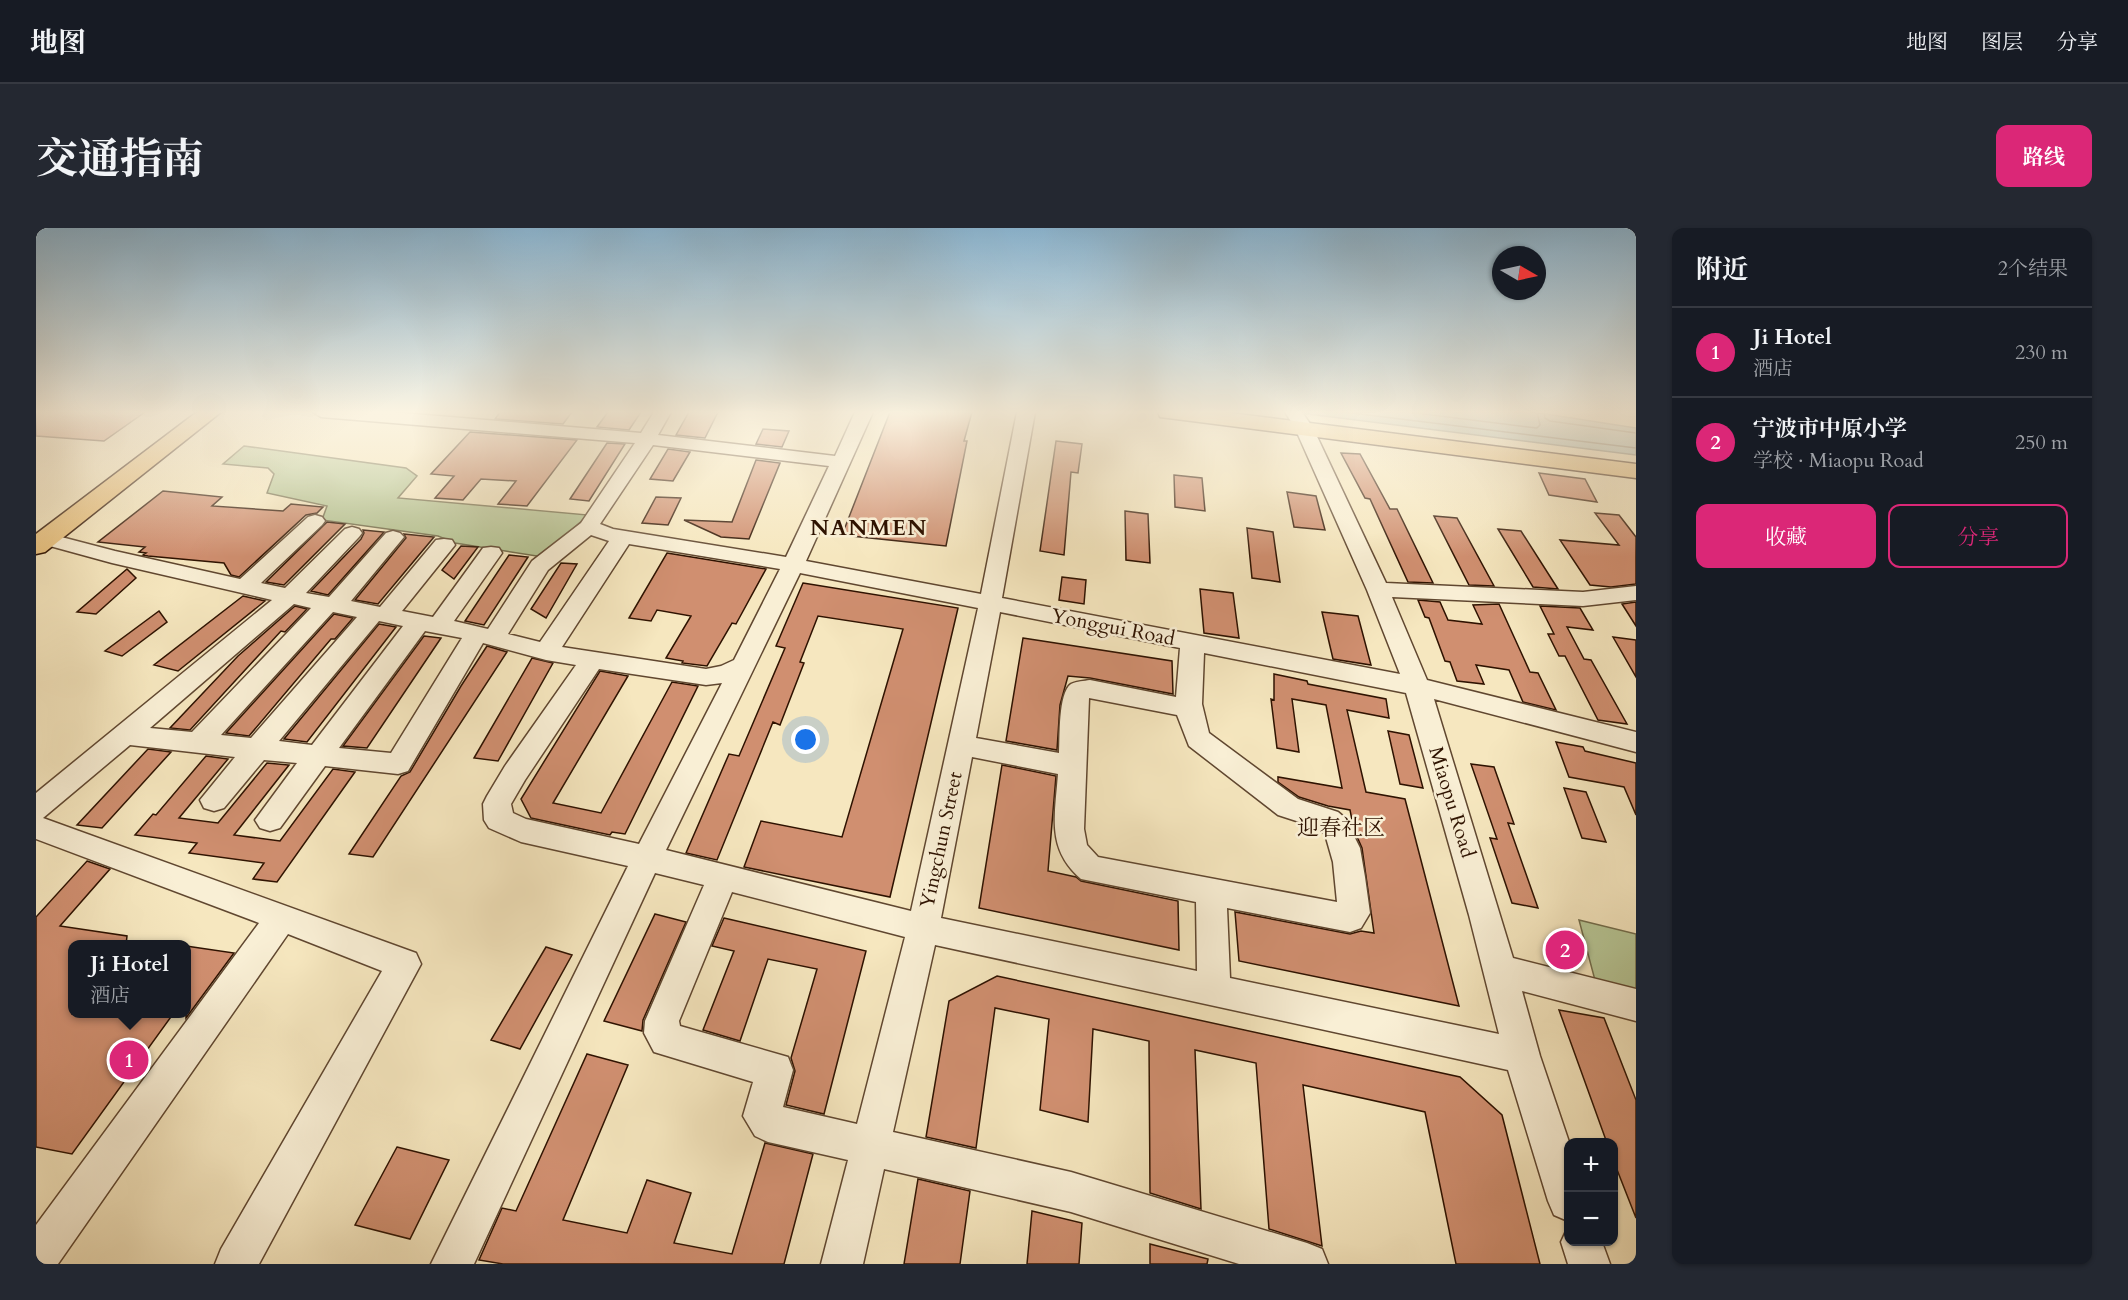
<!DOCTYPE html>
<html lang="zh">
<meta charset="utf-8">
<style>
:root{--surface:#171b24;--page:#242831;--text:#f1f3f6;--muted:#9ea1a6;--line:#363941;--accent:#db2777}
body{margin:0;font-family:Cardo,"Noto Serif SC",serif;background:var(--page);color:var(--text)}
.controls{position:absolute;right:18px;bottom:18px;display:grid;overflow:hidden;border-radius:12px;box-shadow:0 2px 4px #0004}
.controls button{width:54px;height:54px;display:grid;place-items:center;padding:0;border:0;border-bottom:2px solid var(--line);background:var(--surface);color:var(--text);font:30px sans-serif}
.compass{position:absolute;left:1456px;top:18px;width:54px;height:54px;border-radius:50%;background:var(--surface);box-shadow:0 2px 4px #0004;rotate:99deg}
.you{position:absolute;left:770px;top:512px;width:21px;height:21px;margin:-15px;border:4px solid #fff;border-radius:50%;background:#1a73e8;box-shadow:0 0 0 9px #1a73e833}
.badge{display:grid;place-items:center;width:39px;height:39px;border-radius:50%;background:var(--accent);color:#fff;font-size:20px;font-weight:700}
.pin{position:absolute;translate:-50% -50%;border:3px solid #fff;box-shadow:0 2px 6px #0006}
.popup{position:absolute;left:32px;top:712px;width:123px;height:78px;box-sizing:border-box;display:grid;place-content:center;border-radius:12px;background:var(--surface);filter:drop-shadow(0 2px 4px #0005);font-size:20px;white-space:nowrap;color:var(--muted)}
.popup b{font-size:22px;color:var(--text)}
.popup::after{content:'';position:absolute;left:50%;top:100%;margin-left:-12px;border:12px solid transparent;border-top-color:var(--surface)}
.list{margin:0;padding:0;list-style:none}
h2{display:flex;justify-content:space-between;align-items:center;height:78px;margin:0;padding:0 24px;font-size:26px}
h2 small{font-size:20px;font-weight:400;color:var(--muted)}
.list li{display:grid;grid-template-columns:39px 1fr auto;gap:18px;align-items:center;box-sizing:border-box;height:90px;padding:0 24px;border-top:2px solid var(--line)}
.list b{display:block;font-size:22px;white-space:nowrap}
.list p{margin:0;font-size:20px;white-space:nowrap;color:var(--muted)}
.list em{font-size:20px;font-style:normal;color:var(--muted)}
.actions{display:flex;gap:12px;padding:18px 24px}
.actions a{flex:1;padding:14px 0;border:2px solid var(--accent);border-radius:12px;text-align:center;font-size:21px;color:var(--accent)}
.actions .main{background:var(--accent);color:#fff}
.map{position:relative;flex:none;width:1600px;height:1036px;overflow:hidden;border-radius:12px}
header{display:flex;align-items:center;gap:36px;box-sizing:border-box;height:84px;padding:0 30px;background:var(--surface);border-bottom:2px solid var(--line)}
header strong{font-size:28px}
nav{display:flex;gap:33px;margin-inline-start:auto;font-size:21px}
.intro{display:flex;align-items:center;justify-content:space-between;box-sizing:border-box;height:144px;padding:0 36px}
h1{margin:0;font-size:42px}
.button{padding:15px 27px;border-radius:12px;background:var(--accent);color:#fff;font-size:21px;font-weight:700}
main{display:flex;gap:36px;padding:0 36px}
aside{flex:1;background:var(--surface);border-radius:12px;box-shadow:0 2px 4px #0004}
.map>svg:first-child{display:block}
</style>
<header>
<strong>地图</strong>
<nav><a>地图</a><a>图层</a><a>分享</a></nav>
</header>
<div class="intro"><h1>交通指南</h1><a class="button">路线</a></div>
<main>
<div class="map">
<svg width="1600" height="1036" viewBox="0 0 1600 1036">
<rect width="100%" height="100%" fill="#f6e7bf"/>
<filter id="stains"><feTurbulence type="fractalNoise" baseFrequency=".00333" numOctaves="4"/><feColorMatrix values="0 0 0 0 .2 0 0 0 0 .09 0 0 0 0 .02 0 0 0 .5 -.17"/></filter>
<radialGradient id="worn" r=".72"><stop offset=".6" stop-color="#630" stop-opacity="0"/><stop offset="1" stop-color="#630" stop-opacity=".3"/></radialGradient>
<path fill="#b7c796" stroke="#726c4b" stroke-width="1.5" d="M208,218L370,240L381,248L362,270L552,287L507,329L419,315L402,308L286,292L291,278L231,265L238,246L232,240L187,236Z
M1543,692L1600,706V767L1560,756Z"/>
<path fill="#a1bebb" stroke="#737970" stroke-width="1.5" d="M1256,184H1497L1600,200V227Z"/>
<g fill="none" stroke-linecap="round" stroke-linejoin="round">
<path stroke="#68685e" stroke-width="1.5" d="M1308,184L1600,220
M1372,184L1501,200L1504,197L1501,184
M1508,184L1509,190L1514,193L1600,205"/>
</g>
<path fill="#d08f70" stroke="#2e1200" stroke-width="1.5" d="M0,184H109L68,213L0,208Z
M464,184H536L527,196L459,191Z
M572,184H605L593,202L561,199Z
M653,184H682L669,210L640,207Z
M854,184H936L928,213H931L910,318L806,307Z
M727,201L753,203L746,219L720,216Z
M434,204L541,212L491,278L462,276L480,253L445,251L427,272L399,270L418,248L395,246Z
M1020,213L1046,216L1042,245L1035,244L1028,327L1004,323Z
M571,215L589,216L553,273L534,271Z
M632,221L654,224L637,253L614,251Z
M1305,225L1324,226L1354,281H1361L1397,355L1372,354L1334,271L1329,270Z
M720,232L744,235L713,311L685,309L648,292L696,294Z
M1503,245L1549,251L1561,274L1513,267Z
M1138,247L1166,250L1169,283L1139,279Z
M127,263L186,269L176,278L247,283L255,276L287,279L281,285L270,287L203,349L195,347L188,335L112,328L107,327L110,325L103,324L109,319L62,314Z
M1251,264L1280,268L1289,302L1258,299Z
M620,269L645,270L632,297L606,295Z
M1089,283L1112,286L1114,335L1090,332Z
M1559,285L1583,287L1600,309V356L1575,359L1554,357L1524,312L1583,317Z
M1398,288L1421,290L1458,358L1433,357Z
M291,294L309,296L248,357L230,354Z
M1211,300L1237,304L1244,354L1216,350Z
M1462,301L1485,303L1522,361L1497,359Z
M327,302L348,304L292,367L275,363L325,311L328,305Z
M368,306L398,309L342,376L319,372L370,310Z
M425,318L442,319L418,351L406,342Z
M631,325L730,341L700,396L696,395L671,438L646,435L647,433L630,430L655,388L621,382L615,393L593,390Z
M473,327L492,329L448,397L429,393Z
M525,335L541,336L510,390L495,381Z
M91,341L100,350L60,386L41,384Z
M1026,349L1050,352L1048,376L1023,372Z
M767,355L922,380L854,669L708,639L725,593L806,609L867,401L782,388L764,434L768,435L744,497L737,494L681,632L650,625L693,526L703,528L749,420L740,418Z
M1164,361L1197,365L1203,410L1168,405Z
M207,368L229,373L142,443L118,437Z
M1382,372L1404,374L1412,392L1446,396L1437,377L1463,376L1494,444L1502,445L1520,482L1487,474L1473,442L1440,437L1448,456L1421,453L1414,434L1409,433L1393,390L1389,389Z
M1600,374V398L1586,376Z
M259,378L271,381L249,404L245,403L154,502L134,500L202,428Z
M1504,378L1544,380L1557,402L1531,399L1548,431L1555,432L1591,496L1562,492L1529,428H1523L1512,406H1518Z
M123,383L131,394L86,428L69,423Z
M1286,384L1322,388L1335,437L1297,431Z
M298,386L317,390L299,411H295L213,508L190,505Z
M343,396L360,399L271,514L248,511Z
M388,408L405,410L331,520L307,518Z
M1577,409L1600,412V449Z
M987,410L1136,433L1137,466L1054,450L1032,448L1024,477L1021,522L970,513Z
M451,418L471,424L337,629L313,626L365,548L374,544L425,458Z
M496,430L517,435L462,533L438,530Z
M564,443L592,448L517,575L565,585L636,454L662,458L589,606L576,604L574,607L495,590L485,571Z
M1238,446L1271,453L1272,456L1350,471L1353,490L1311,482L1330,564L1369,571L1423,778L1203,733L1199,684L1314,706L1325,703L1338,705L1326,620L1318,602L1314,582L1292,578L1263,569L1242,554V549L1306,560L1290,477L1256,471L1263,524L1241,520L1235,471L1238,472Z
M1352,503L1373,507L1387,560L1364,556Z
M1520,514L1547,519L1549,523L1600,535V587L1588,559L1533,549Z
M112,521L135,524L66,600L41,597Z
M170,528L192,531L143,590L182,595L231,535L253,537L198,607L244,613L297,541L319,544L241,654L217,651L228,635L153,625L161,615L99,607L117,586L120,587Z
M1435,536L1458,539L1478,596L1472,595L1502,680L1476,675L1454,610L1461,611Z
M966,537L1020,548L1012,643L1040,649L1045,653L1142,673L1143,722L943,680Z
M1528,560L1550,564L1570,614L1546,610Z
M51,633L74,641L24,698L91,708L90,717H36V786H137L36,926L0,919V689Z
M619,686L650,694L607,792L606,803L568,793Z
M688,690L830,723L788,886L750,877L759,843L755,830L781,741L732,731L704,813L667,802L698,723L676,718Z
M150,718L198,725L150,790Z
M510,719L536,727L484,821L455,812Z
M961,748L1424,849L1466,887L1504,1036H1420L1389,884L1267,857L1286,1018L1233,1001L1220,835L1159,822L1165,981L1114,965L1113,813L1057,801L1052,894L1004,882L1013,791L959,780L940,920L890,909L913,773Z
M1523,782L1568,790L1600,872V990L1578,934V915H1571Z
M551,826L592,837L527,992L591,1005L611,952L655,965L638,1015L696,1026L729,915L777,926L748,1036H467L443,1032L466,980L480,983Z
M361,919L413,932L374,1011L319,997Z
M882,951L934,963L924,1036H868Z
M996,983L1046,995L1043,1036H991Z
M1114,1016L1172,1031L1171,1036H1114Z"/>
<g fill="none" stroke-linecap="round" stroke-linejoin="round">
<g stroke="#604730" stroke-width="3">
<path id="minor" d="M277,184H354L605,205L618,184H635L622,207L799,228L819,184H837L770,333L945,366L981,184H999L966,370L1364,446L1331,362L1259,200L1249,184H1266L1277,200L1350,355L1547,364L1600,358V372L1547,378L1356,369L1391,452L1600,504V524L1398,471L1477,730L1600,761V793L1486,763L1504,828L1533,914L1532,993L1518,987L1512,973L1472,842L899,717L857,904L1035,944L1271,1015L1286,1021L1292,1036H1203L1035,984L848,941L827,1036H785L812,932L732,914L719,908L707,888L717,854L618,824L608,805L609,793L668,657L619,645L438,1036H395L592,638L485,614L453,600L448,592L447,576L451,568L469,538L540,437L510,432L447,415L372,543L362,546L289,538L244,600L234,603L224,600L219,592L261,535L228,532L188,580L178,583L168,580L164,572L199,529L94,517L7,590L380,725L385,736L223,1036H179L185,1021L346,743L252,706L22,1036H0V997L223,695L0,611V565L236,372L76,335L3,315L0,310L3,307L10,305L79,323L204,351L272,289L279,287L286,289L289,293L286,297L225,355L249,360L309,301L316,299L323,301L326,305L323,309L270,365L293,369L350,305L357,303L364,305L368,309L315,373L344,379L400,312L408,311L416,312L419,317L366,383L397,389L447,320L455,319L463,320L466,325L418,393L452,401L496,333L545,295L599,215L285,189ZM617,217L793,238L750,329L577,301L564,296ZM555,307L573,313L504,414L472,406L512,342ZM593,316L744,341L698,432L685,438L670,441L526,419ZM764,345L942,380L875,683L630,622ZM258,376L275,380L156,504L114,500ZM297,384L321,389L215,510L185,507ZM964,384L1144,420L1140,469L1054,452C1048,453 1041,453 1035,456C1022,465 1024,510 1023,525L940,510ZM343,393L367,398L276,517L243,513ZM389,403L426,410L355,525L303,520ZM1168,425L1370,465L1433,687L1463,806L1194,750L1191,680L1314,704L1325,700L1334,685L1329,649L1324,620L1309,590L1302,584L1262,571L1173,505L1166,476ZM563,441L670,457L686,455L603,616L490,591L477,585L475,576L489,552ZM1053,470L1141,487L1153,518L1242,587L1282,600L1289,606L1297,634L1301,674L1062,629L1051,617L1048,601ZM936,529L1022,546C1019,587 1010,621 1045,651L1160,674L1161,743L905,690ZM696,664L869,709L821,896L747,879L757,842L752,829L644,798L643,793Z
M1532,999V1014H1566L1574,1036H1532L1525,1014Z"/>
</g>
<g stroke="#2e1200" stroke-width="3">
<path id="major" d="M161,184H185L9,324L0,326V306Z
M1122,184H1187L1600,236V250L1132,190L1124,189Z"/>
</g>
<use href="#minor" fill="#f9efd5" fill-rule="evenodd"/>
<use href="#major" fill="#ebc480" fill-rule="evenodd"/>
</g>
<linearGradient id="sky" x2="0" y2="1"><stop stop-color="#8bb8d6"/><stop offset="0.56" stop-color="#fbf4e2"/><stop offset="1" stop-color="#fbf4e2" stop-opacity="0"/></linearGradient>
<rect width="1600" height="329" fill="url(#sky)"/>
<g text-anchor="middle" dominant-baseline="central" stroke-width="5" stroke-linejoin="round" paint-order="stroke">
<g font-size="20" fill="#2e1200" stroke="#f9efd5">
<text transform="translate(1077 399) rotate(11)">Yonggui Road</text>
<text transform="translate(1416 574) rotate(73)">Miaopu Road</text>
<text transform="translate(905 612) rotate(-78)">Yingchun Street</text>
</g>
<g font-size="22" font-weight="bold" letter-spacing="1.5" fill="#2e1200" stroke="#f9efd5">
<text x="833" y="300">NANMEN</text>
</g>
<g font-size="22" fill="#2e1200" stroke="#f9efd5">
<text x="1305" y="600">迎春社区</text>
</g>
</g>
<rect width="100%" height="100%" filter="url(#stains)"/>
<rect width="100%" height="100%" fill="url(#worn)"/>
</svg>
<div class="controls">
<button>+</button>
<button>−</button>
</div>
<svg class="compass" viewBox="-18 -18 36 36"><path d="M0-13l5 13h-10z" fill="#e53935"/><path d="M0 13l5-13h-10z" fill="#9ea1a6"/></svg>
<div class="you"></div>
<div class="pin badge" style="left:93px;top:832px">1</div>
<div class="popup"><b>Ji Hotel</b>酒店</div>
<div class="pin badge" style="left:1529px;top:722px">2</div>
</div>
<aside>
<h2>附近<small>2个结果</small></h2>
<ul class="list">
<li><span class="badge">1</span><div><b>Ji Hotel</b><p>酒店</p></div><em>230 m</em></li>
<li><span class="badge">2</span><div><b>宁波市中原小学</b><p>学校 · Miaopu Road</p></div><em>250 m</em></li>
</ul>
<div class="actions"><a class="main">收藏</a><a>分享</a></div>
</aside>
</main>
